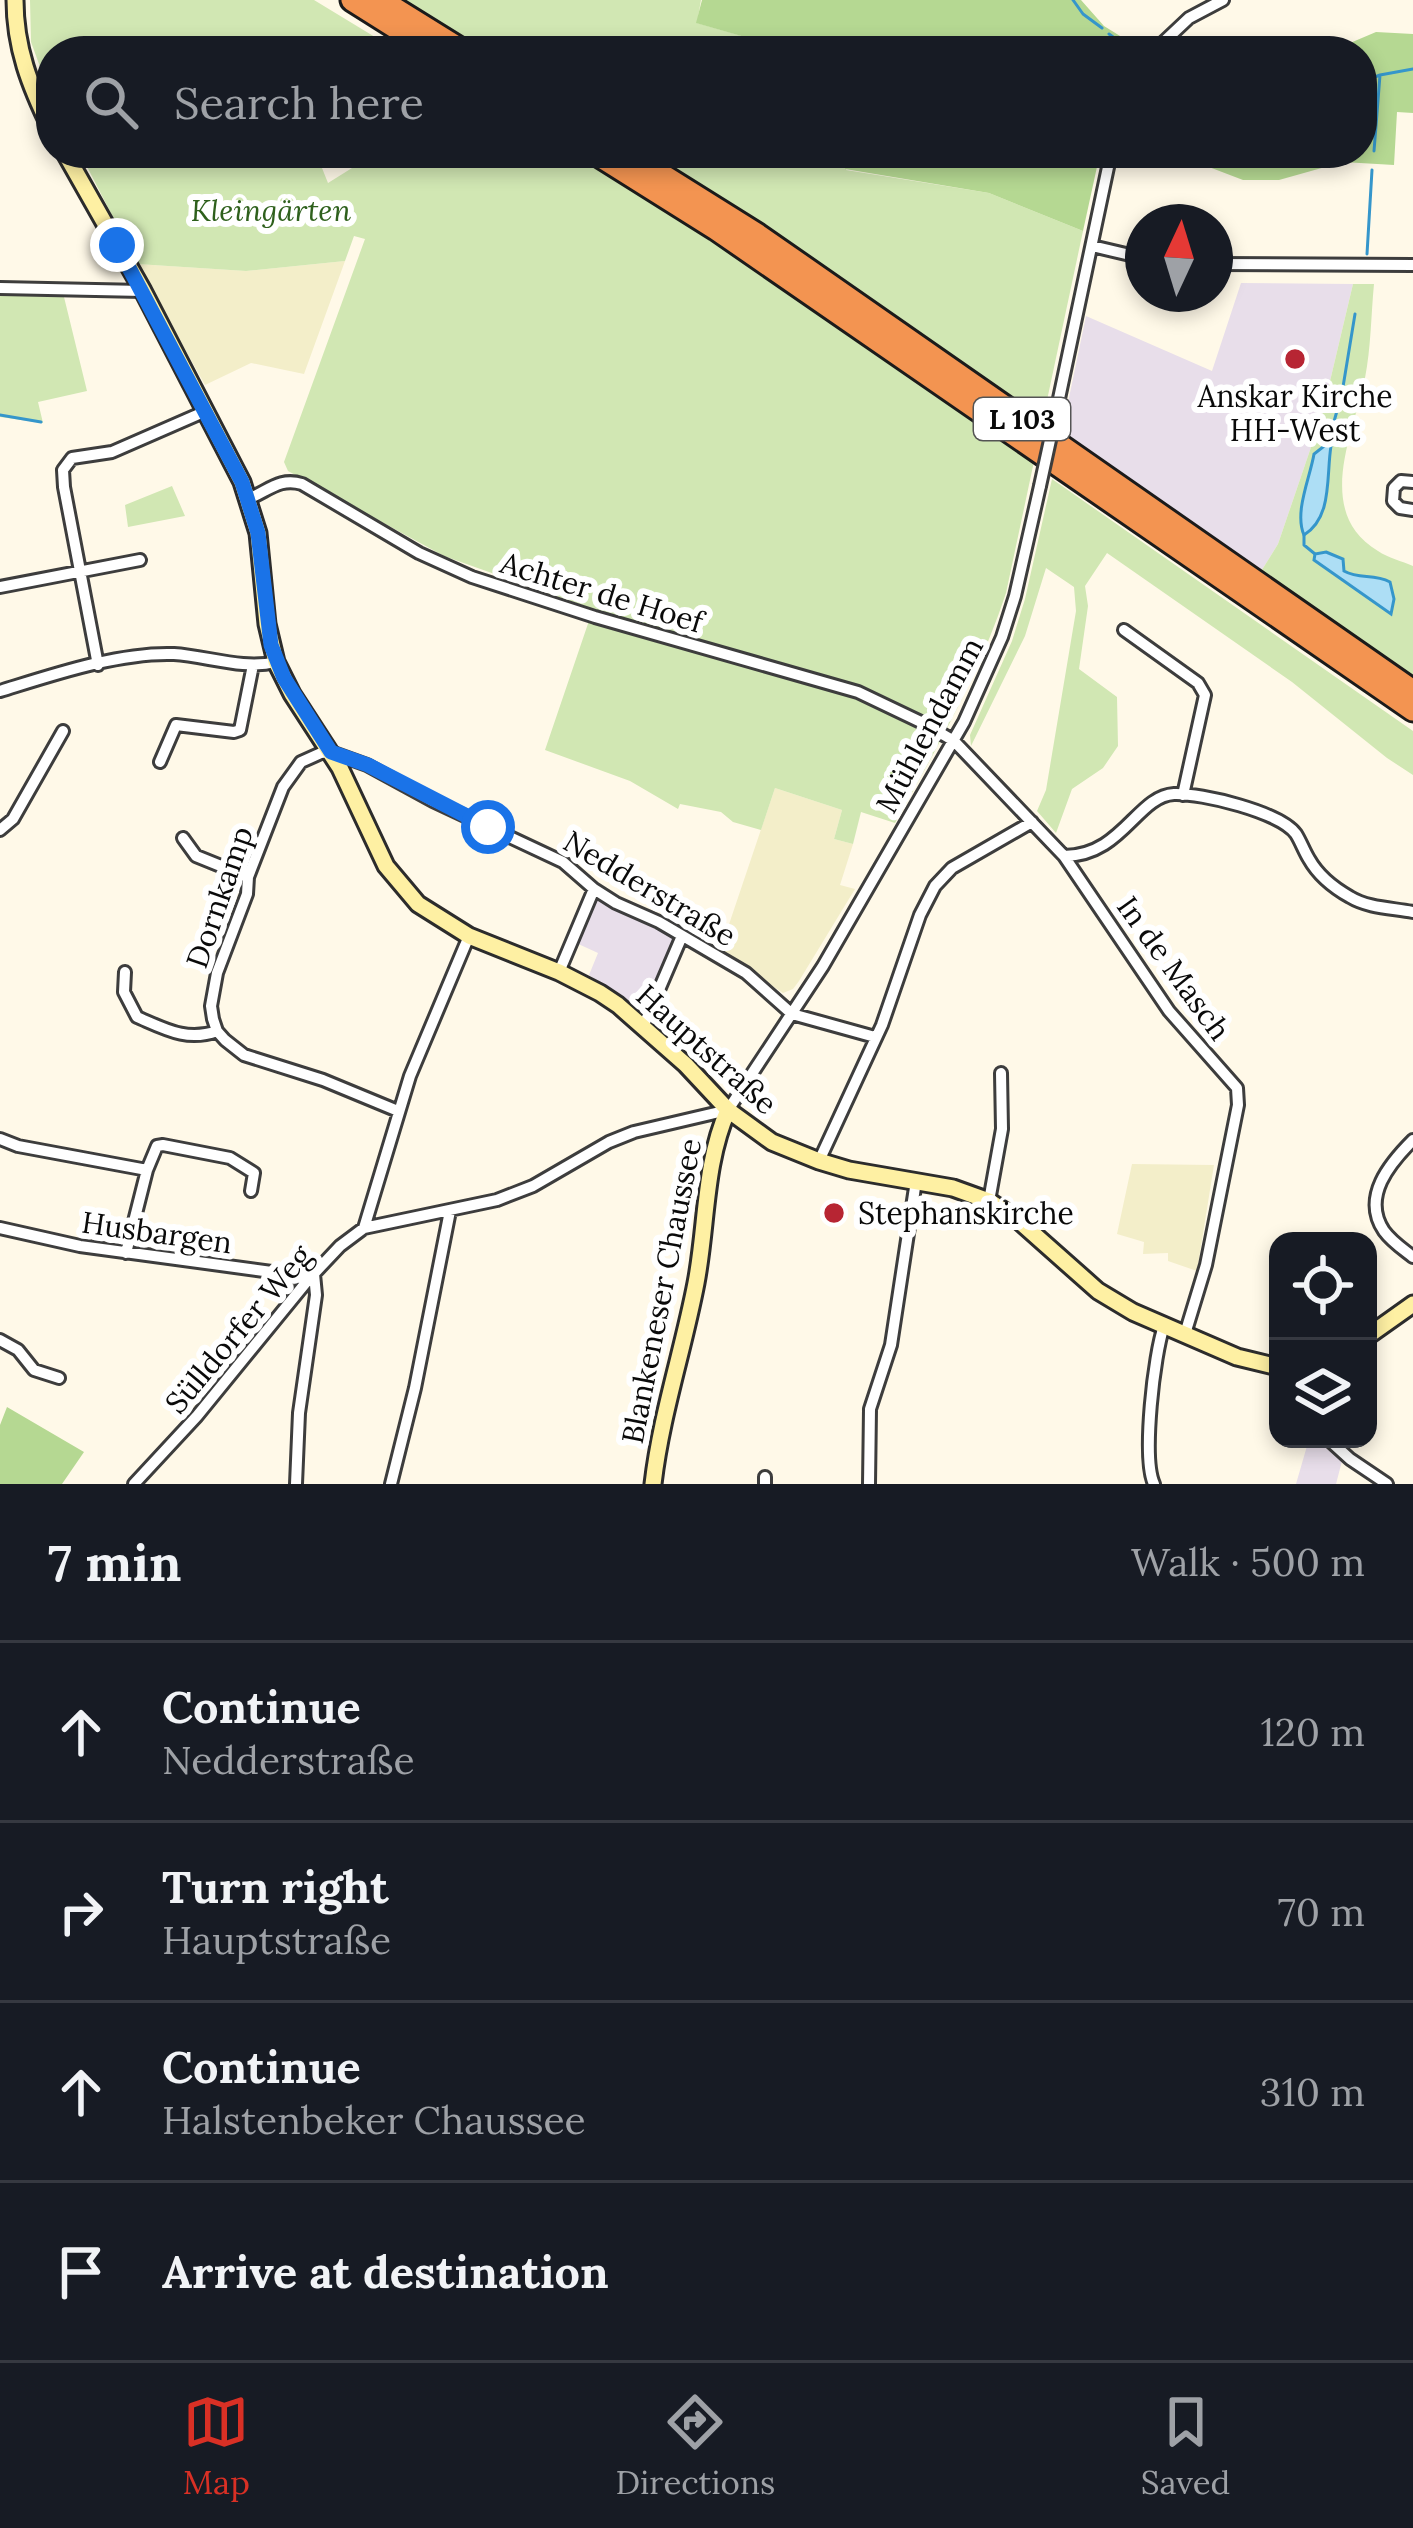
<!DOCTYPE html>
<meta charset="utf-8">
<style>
:root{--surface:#171b24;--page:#20242c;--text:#f1f3f6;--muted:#9ea1a6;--line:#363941;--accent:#d93025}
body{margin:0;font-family:Lora,serif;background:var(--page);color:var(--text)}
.controls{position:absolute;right:36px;bottom:36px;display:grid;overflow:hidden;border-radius:24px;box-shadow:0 6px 18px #0003}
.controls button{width:108px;height:108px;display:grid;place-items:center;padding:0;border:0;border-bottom:3px solid var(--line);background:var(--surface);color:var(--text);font:60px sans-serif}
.compass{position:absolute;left:1125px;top:204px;width:108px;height:108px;border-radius:50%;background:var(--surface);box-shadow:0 6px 18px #0003;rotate:4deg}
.stop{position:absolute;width:36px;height:36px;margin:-27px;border:9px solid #1a73e8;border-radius:50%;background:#fff}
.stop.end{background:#1a73e8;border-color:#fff;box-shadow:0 3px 12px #0008}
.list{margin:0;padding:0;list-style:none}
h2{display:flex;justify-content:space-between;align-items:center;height:156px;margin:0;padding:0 48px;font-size:51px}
h2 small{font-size:39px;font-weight:400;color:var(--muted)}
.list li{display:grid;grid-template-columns:78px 1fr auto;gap:36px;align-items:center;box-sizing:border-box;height:180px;padding:0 48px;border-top:3px solid var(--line)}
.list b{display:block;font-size:45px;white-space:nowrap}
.list p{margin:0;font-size:39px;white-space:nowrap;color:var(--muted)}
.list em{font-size:39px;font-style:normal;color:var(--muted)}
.icon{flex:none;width:66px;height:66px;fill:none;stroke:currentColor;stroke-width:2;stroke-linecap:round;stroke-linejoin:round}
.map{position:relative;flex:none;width:1413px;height:1484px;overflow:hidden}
.search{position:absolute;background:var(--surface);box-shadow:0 6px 18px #0003;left:36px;right:36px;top:36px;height:132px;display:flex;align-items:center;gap:30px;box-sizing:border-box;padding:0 42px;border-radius:48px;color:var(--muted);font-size:45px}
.sheet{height:876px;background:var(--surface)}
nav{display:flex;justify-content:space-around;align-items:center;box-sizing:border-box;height:168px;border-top:3px solid var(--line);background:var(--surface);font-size:33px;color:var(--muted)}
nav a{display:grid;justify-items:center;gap:6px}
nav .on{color:var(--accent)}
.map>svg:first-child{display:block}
</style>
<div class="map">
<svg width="1413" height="1484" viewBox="0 0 1413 1484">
<rect width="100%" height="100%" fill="#fff9e8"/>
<path fill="#e8deea" d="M1241,283L1353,284L1322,415L1278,544L1260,573L1061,436L1086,316L1212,371Z
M593,897L675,937L644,1015L589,975L598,953L574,942Z
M1309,1439H1319L1342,1461L1336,1484H1296Z"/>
<path fill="#f3eec9" d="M345,261L304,374L251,363L205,385L137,264L246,271Z
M775,788L842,810L834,839L853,844L840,885L855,889L799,981L793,989L783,993L720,951Z
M1132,1164L1214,1165L1197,1271L1168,1261V1253L1143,1254L1144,1242L1117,1234Z"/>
<path fill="#d1e7b3" d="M30,0H314L398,51H51V97L31,42Z
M405,0H701L697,23L794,51H440L448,28Z
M80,153H316L328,183L360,163L361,153H850L846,170L989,193L1083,231L1006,593C979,675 937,748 895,823L861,812L853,844L834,839L842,810L775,788L761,830L733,822L721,812L680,804L678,809L630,781L545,750L593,609L444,556L288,471L284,462L365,239L354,236L345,261L246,271L137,264Z
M1353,284H1374C1371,315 1371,348 1365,378C1354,433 1313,512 1378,551C1388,558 1402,561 1413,566V680L1260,573L1278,544L1322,415Z
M0,294L64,297L87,391L38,402L43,423L0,417Z
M1052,479L1413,731V775L1387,758L1292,682L1107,553L1085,586L1088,606L1079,669L1117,697L1118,746L1103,768L1072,789L1056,833L1037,811L1046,790L1076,611L1074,587L1046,568L1025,636L971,746L970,735L1012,641L1025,599Z
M172,486L185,516L128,527L125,505Z"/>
<path fill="#b5d892" d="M702,0H1081L1104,26L1141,49L794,51L696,23Z
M1376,32L1413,34V113L1397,112L1394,165L1343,162L1279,180H1243L1188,159L1149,157L1150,153H1362V51H1295L1301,45L1343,46Z
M850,153H1100L1083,231L989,193L845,169Z
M7,1407L84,1452L62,1484H0V1425Z"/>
<path fill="#addef5" stroke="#3596cb" stroke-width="3" d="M1328,443L1331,446C1326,476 1333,517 1304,535C1294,512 1310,478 1314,454Z
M1326,552L1343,559L1344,571C1360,580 1373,573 1390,582L1394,599L1391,614L1314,560L1315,554Z"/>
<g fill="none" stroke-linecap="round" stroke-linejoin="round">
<path stroke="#3596cb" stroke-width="3" d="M1073,0L1083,14L1102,28
M1109,34L1132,51
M1362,82L1380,75L1413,69
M1374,151L1380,75
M1367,254L1372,170
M0,415L41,422
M1328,443L1342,393L1355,314
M1304,535V545L1315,554"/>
<g stroke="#3d3d3d" stroke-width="16">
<path id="street" d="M1154,51L1189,18L1223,0
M1092,246L1143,258
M1215,264L1413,265
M0,288L143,291
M1057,408L1111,153
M1413,482L1401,481L1394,488L1393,501L1400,508L1413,510
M248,499C268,491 280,477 302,484L419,553L472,577L595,617L858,692L925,724L954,741L1064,856L1169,1011L1237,1088L1238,1105L1206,1265L1185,1334
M0,587L140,560
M1124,630L1198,683L1205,695L1183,795
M98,665L64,487L63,470L72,458L112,452L206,411
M0,691C52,675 119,652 174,654C207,656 243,670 276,662
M160,762L176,725L234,732L240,730L253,665
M0,830L13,819L63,731
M183,838L196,856L248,877
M1064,856C1122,856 1137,796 1174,794C1202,793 1280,812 1296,834C1301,842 1304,851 1309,859C1318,875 1334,888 1350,897C1368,908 1392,908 1413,912
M125,972L124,992L137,1017C165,1029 187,1042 217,1031
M559,972L594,889
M643,1027L682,936
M398,1111L323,1080L244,1055L225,1040L217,1031L213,1019L211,1006L217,973L247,894L248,877L283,787L301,762L321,753L331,752L367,765L433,801L563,862L594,889L616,903L659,922L746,973L792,1014L875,1037
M0,1139L18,1146L147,1170
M1413,1140C1390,1163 1361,1197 1384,1231C1392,1242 1403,1249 1413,1257
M819,1161L882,1025L920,915L935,886L952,868L1032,822
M989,1201L1002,1129L1001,1073
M0,1228L80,1246L279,1273L308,1280
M364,1228L410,1076L469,936
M126,1253L147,1170L157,1146L163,1145L230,1158L254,1173L251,1191
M0,1340L18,1350L34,1370L59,1378
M1328,1439L1350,1459L1387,1484
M134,1484L197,1416L308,1280L340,1246L364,1228L497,1200L533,1186L609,1142L634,1132L728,1110L823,966L964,722L1002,637L1015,596L1040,486
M296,1484L299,1413L316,1295L314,1274
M391,1484L415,1388L450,1211
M765,1484V1477
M869,1484L870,1409L891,1345L916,1181
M1154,1484C1142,1458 1154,1354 1164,1326"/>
</g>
<g stroke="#2c2c2c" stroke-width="21">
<path id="secondary" d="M15,0C15,48 30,86 51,129
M65,153L143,291L242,482L258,533L267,624L276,662L292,694L340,768L386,866L418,904L469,936L559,972L600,993L618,1005L686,1065L728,1110L772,1142L819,1161L849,1170L953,1188L989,1201L1018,1220L1098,1291L1133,1312L1237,1357L1278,1367
M1368,1336L1413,1304
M653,1484C661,1415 683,1351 696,1283C707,1226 704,1163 728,1110"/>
</g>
<g stroke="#1b1b1b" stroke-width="27">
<path id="highway" d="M352,0L433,51
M381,0L463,51
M595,153L716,229L1413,710
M627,153L758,235L1413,691"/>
</g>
<use href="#street" stroke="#fff" stroke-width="10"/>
<use href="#secondary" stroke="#fef0a3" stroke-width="15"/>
<use href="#highway" stroke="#f39451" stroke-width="21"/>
<g stroke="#3d3d3d" stroke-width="16" stroke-linecap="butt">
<path id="street-bridge" d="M1040,486L1057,408"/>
</g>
<use href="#street-bridge" stroke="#fff" stroke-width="10"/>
</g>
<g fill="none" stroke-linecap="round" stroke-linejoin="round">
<path stroke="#1a73e8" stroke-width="15" d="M117,245L242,482L258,533L271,645L284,678L331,752L368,765L488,827"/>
</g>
<g fill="#b72533" stroke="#fff" stroke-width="4.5">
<circle cx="1295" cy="359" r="12"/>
<circle cx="834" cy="1213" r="12"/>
</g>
<g text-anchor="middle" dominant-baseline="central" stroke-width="12" stroke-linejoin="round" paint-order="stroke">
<rect fill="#fff" stroke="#545454" stroke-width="3" x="974" y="398" width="96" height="42" rx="9"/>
<g font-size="27" font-weight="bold" fill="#0a0a0a">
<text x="1022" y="419">L 103</text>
</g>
<g font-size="30" font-style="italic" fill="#2e601c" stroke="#fff">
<text x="271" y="210">Kleingärten</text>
</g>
<g font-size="30" fill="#0a0a0a" stroke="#fff">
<text x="1295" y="396">Anskar Kirche<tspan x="1295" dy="34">HH-West</tspan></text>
<text x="858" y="1213" text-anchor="start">Stephanskirche</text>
</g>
<g font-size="30" fill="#0a0a0a" stroke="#fff">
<text transform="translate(602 592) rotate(17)">Achter de Hoef</text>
<text transform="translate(929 725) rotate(-62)">Mühlendamm</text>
<text transform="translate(650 888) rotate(31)">Nedderstraße</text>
<text transform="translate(219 897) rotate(-71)">Dornkamp</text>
<text transform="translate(1174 968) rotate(54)">In de Masch</text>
<text transform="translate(707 1049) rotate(42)">Hauptstraße</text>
<text transform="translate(157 1232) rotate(8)">Husbargen</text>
<text transform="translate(661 1291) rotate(-79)">Blankeneser Chaussee</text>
<text transform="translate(238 1329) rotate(-50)">Sülldorfer Weg</text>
</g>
</g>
</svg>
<div class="controls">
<button><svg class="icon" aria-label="locate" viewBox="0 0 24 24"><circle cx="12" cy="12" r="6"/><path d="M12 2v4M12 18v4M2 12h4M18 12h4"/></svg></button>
<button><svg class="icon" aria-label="layers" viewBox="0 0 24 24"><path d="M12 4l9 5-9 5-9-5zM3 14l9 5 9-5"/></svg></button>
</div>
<svg class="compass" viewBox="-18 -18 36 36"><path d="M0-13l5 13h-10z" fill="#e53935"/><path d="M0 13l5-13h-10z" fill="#9ea1a6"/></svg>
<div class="stop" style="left:488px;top:827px"></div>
<div class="stop end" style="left:117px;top:245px"></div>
<div class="search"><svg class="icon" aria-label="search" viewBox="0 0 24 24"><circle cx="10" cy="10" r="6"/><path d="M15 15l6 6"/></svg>Search here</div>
</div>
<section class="sheet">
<h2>7 min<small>Walk · 500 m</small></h2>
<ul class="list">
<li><svg class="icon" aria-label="ahead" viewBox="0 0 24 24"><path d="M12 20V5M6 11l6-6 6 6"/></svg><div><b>Continue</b><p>Nedderstraße</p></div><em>120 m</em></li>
<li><svg class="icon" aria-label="right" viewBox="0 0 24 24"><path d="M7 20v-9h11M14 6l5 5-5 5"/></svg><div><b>Turn right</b><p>Hauptstraße</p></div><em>70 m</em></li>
<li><svg class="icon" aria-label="ahead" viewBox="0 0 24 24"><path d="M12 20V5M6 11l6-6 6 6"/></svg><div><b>Continue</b><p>Halstenbeker Chaussee</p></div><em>310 m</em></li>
<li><svg class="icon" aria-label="arrive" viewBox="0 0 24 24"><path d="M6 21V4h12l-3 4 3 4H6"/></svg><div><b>Arrive at destination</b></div></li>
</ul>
</section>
<nav>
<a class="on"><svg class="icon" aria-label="map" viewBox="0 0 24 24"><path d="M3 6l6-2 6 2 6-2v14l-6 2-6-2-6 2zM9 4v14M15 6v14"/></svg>Map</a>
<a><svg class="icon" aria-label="directions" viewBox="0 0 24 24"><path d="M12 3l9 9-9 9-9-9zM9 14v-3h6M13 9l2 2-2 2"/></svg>Directions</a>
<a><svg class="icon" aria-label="saved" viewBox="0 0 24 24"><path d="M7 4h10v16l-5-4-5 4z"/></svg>Saved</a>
</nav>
